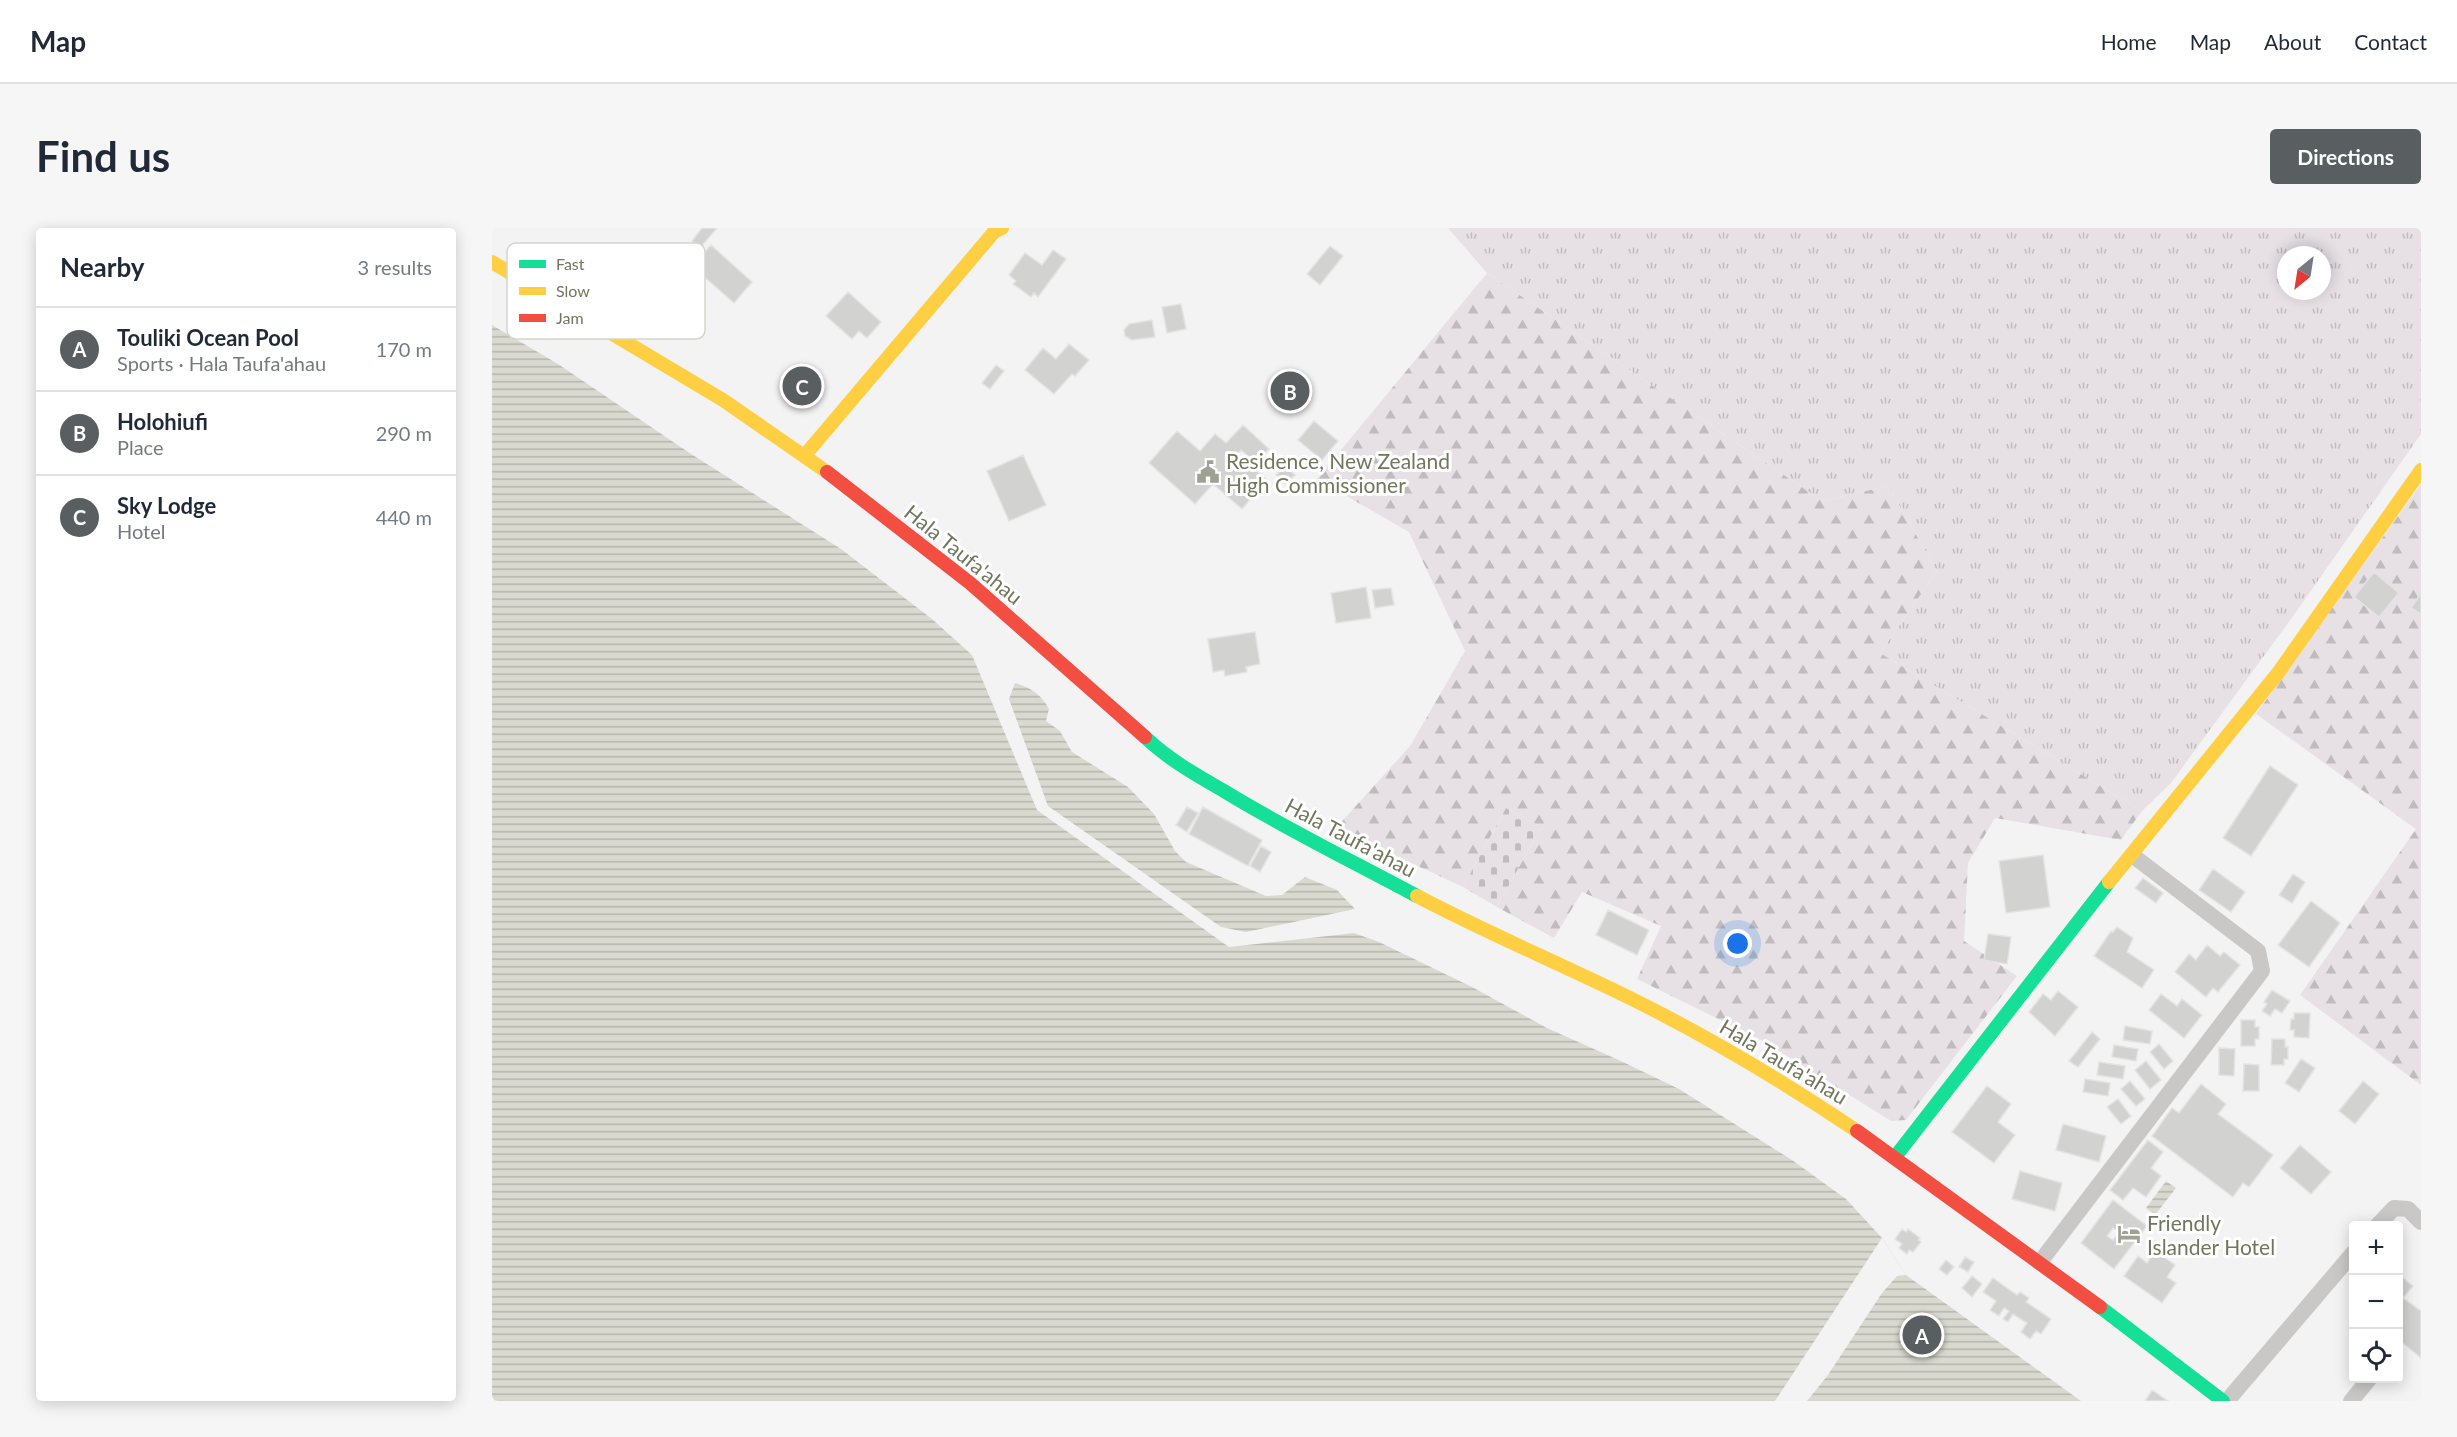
<!DOCTYPE html>
<meta charset="utf-8">
<style>
:root{--surface:#fff;--page:#f6f6f7;--text:#1f2937;--muted:#747a83;--line:#e0e1e3;--accent:#595f60}
body{margin:0;font-family:Lato,sans-serif;background:var(--page);color:var(--text)}
.controls{position:absolute;right:18px;bottom:18px;display:grid;overflow:hidden;border-radius:6px;box-shadow:0 3px 15px #0003}
.controls button{width:54px;height:54px;display:grid;place-items:center;padding:0;border:0;border-bottom:2px solid var(--line);background:var(--surface);color:var(--text);font:30px sans-serif}
.compass{position:absolute;left:1785px;top:18px;width:54px;height:54px;border-radius:50%;background:var(--surface);box-shadow:0 3px 15px #0003;rotate:210deg}
.you{position:absolute;left:1246px;top:716px;width:21px;height:21px;margin:-15px;border:4px solid #fff;border-radius:50%;background:#1a73e8;box-shadow:0 0 0 9px #1a73e833}
.badge{display:grid;place-items:center;width:39px;height:39px;border-radius:50%;background:var(--accent);color:#fff;font-size:20px;font-weight:700}
.pin{position:absolute;translate:-50% -50%;border:3px solid #fff;box-shadow:0 2px 6px #0006}
.list{margin:0;padding:0;list-style:none}
h2{display:flex;justify-content:space-between;align-items:center;height:78px;margin:0;padding:0 24px;font-size:26px}
h2 small{font-size:20px;font-weight:400;color:var(--muted)}
.list li{display:grid;grid-template-columns:39px 1fr auto;gap:18px;align-items:center;box-sizing:border-box;height:84px;padding:0 24px;border-top:2px solid var(--line)}
.list b{display:block;font-size:22px;white-space:nowrap}
.list p{margin:0;font-size:20px;white-space:nowrap;color:var(--muted)}
.list em{font-size:20px;font-style:normal;color:var(--muted)}
.icon{flex:none;width:33px;height:33px;fill:none;stroke:currentColor;stroke-width:2;stroke-linecap:round;stroke-linejoin:round}
.map{position:relative;flex:none;width:1929px;height:1173px;overflow:hidden;border-radius:6px}
header{display:flex;align-items:center;gap:36px;box-sizing:border-box;height:84px;padding:0 30px;background:var(--surface);border-bottom:2px solid var(--line)}
header strong{font-size:28px}
nav{display:flex;gap:33px;margin-inline-start:auto;font-size:21px}
.intro{display:flex;align-items:center;justify-content:space-between;box-sizing:border-box;height:144px;padding:0 36px}
h1{margin:0;font-size:42px}
.button{padding:15px 27px;border-radius:6px;background:var(--accent);color:#fff;font-size:21px;font-weight:700}
main{display:flex;gap:36px;padding:0 36px}
aside{flex:1;background:var(--surface);border-radius:6px;box-shadow:0 3px 15px #0003}
.map>svg:first-child{display:block}
</style>
<header>
<strong>Map</strong>
<nav><a>Home</a><a>Map</a><a>About</a><a>Contact</a></nav>
</header>
<div class="intro"><h1>Find us</h1><a class="button">Directions</a></div>
<main>
<aside>
<h2>Nearby<small>3 results</small></h2>
<ul class="list">
<li><span class="badge">A</span><div><b>Touliki Ocean Pool</b><p>Sports · Hala Taufa'ahau</p></div><em>170 m</em></li>
<li><span class="badge">B</span><div><b>Holohiufi</b><p>Place</p></div><em>290 m</em></li>
<li><span class="badge">C</span><div><b>Sky Lodge</b><p>Hotel</p></div><em>440 m</em></li>
</ul>
</aside>
<div class="map">
<svg width="1929" height="1173" viewBox="0 0 1929 1173">
<defs>
<pattern id="grass-tufts" width="24" height="20" patternUnits="userSpaceOnUse" patternTransform="scale(1.5)"><rect width="24" height="20" fill="#e7e1e5"/><path d="M3 7l-1-3M5 7V3M7 7l1-3M15 17l-1-3M17 17v-4M19 17l1-3" fill="none" stroke="#c0bbbd"/></pattern>
<pattern id="forest-firs" width="22" height="20" patternUnits="userSpaceOnUse" patternTransform="scale(1.5)"><rect width="22" height="20" fill="#e7e1e5"/><path d="M5 1l3.5 6h-7zM16 11l3.5 6h-7z" fill="#c0bbbd"/></pattern>
<pattern id="cemetery-stones" width="16" height="16" patternUnits="userSpaceOnUse" patternTransform="scale(1.5)"><rect width="16" height="16" fill="#e7e1e5"/><path d="M2 7V4a2 2 0 0 1 4 0v3zM10 15v-3a2 2 0 0 1 4 0v3z" fill="#c0bbbd"/></pattern>
<pattern id="water-rules" width="6" height="5" patternUnits="userSpaceOnUse" patternTransform="scale(1.5)"><rect width="6" height="5" fill="#d9d9d0"/><path d="M0 2.5h6" fill="none" stroke="#b4b5ac"/></pattern>
</defs>
<rect width="100%" height="100%" fill="#f4f3f4"/>
<path fill="url(#grass-tufts)" fill-rule="evenodd" d="M956,0H1929V206L1804,384L1679,555L1650,583L1388,425L1445,343L1396,258L1330,273L995,45ZM1794,27H1830V63H1794Z"/>
<path fill="url(#forest-firs)" d="M995,45L1330,273L1396,258L1445,343L1388,425L1650,583L1629,612L1503,590L1476,635L1472,713L1525,748L1414,892L1399,893L1269,812L1145,751L1169,698L1090,664L1062,710L1005,679L1049,599L1014,580L971,659L844,600L918,518L973,423L917,304L825,251Z
M1929,256V857L1808,767L1924,601L1764,486Z"/>
<path fill="url(#cemetery-stones)" d="M1014,580L1049,599L1005,679L971,659Z"/>
<path fill="url(#water-rules)" d="M0,97L66,136L196,224L349,321L440,391L480,427L545,582L737,719L862,705L887,714L980,759L1055,800L1131,834L1187,861L1300,932L1354,971L1390,1010L1414,1047L1589,1173H0Z
M523,455C539,460 549,466 557,481L554,493L568,503L580,524L636,559L662,586L683,623L694,634L774,668L790,667L813,649L845,662L863,681L754,704L729,699L556,578L517,471Z
M1674,953L1684,960L1663,987L1654,980Z"/>
<path fill="#f4f3f4" d="M1390,1010L1414,1047L1405,1048L1390,1065L1336,1147L1315,1173H1283Z"/>
<path fill="#d2d3d1" stroke="#e4e3e4" stroke-width="1.5" fill-rule="evenodd" d="M210,0H225L208,20L200,13Z
M219,17L260,54L242,75L200,38Z
M838,18L851,28L828,57L815,46Z
M561,22L574,31L546,69L542,65L539,69L521,56L524,53L517,47L533,25L550,37Z
M356,64L389,94L375,110L367,103L360,111L334,88Z
M689,76L694,101L675,105L670,79Z
M660,92L663,109L640,112L633,108L632,102L637,96Z
M577,116L597,132L583,148L580,146L562,166L533,142L551,120L564,131Z
M504,137L512,143L498,161L490,155Z
M822,193L846,213L830,232L806,212Z
M751,197L777,221L764,235L749,222L746,226L775,252L750,281L721,256L703,276L657,235L685,203L708,223L723,206L734,215Z
M531,227L554,277L517,293L495,243Z
M793,238L803,247L793,256L784,247Z
M1882,344L1907,365L1887,389L1862,369Z
M874,359L879,390L844,395L839,365Z
M899,360L902,377L883,380L880,362Z
M1929,365V386L1919,380Z
M763,404L768,436L754,439L755,444L733,448L732,442L721,444L716,411Z
M1778,538L1806,557L1759,628L1731,610Z
M695,579L706,585L695,604L684,597Z
M711,579L770,612L756,638L697,606Z
M769,618L779,624L768,644L758,638Z
M1551,627L1558,679L1514,685L1507,633Z
M1721,641L1753,664L1739,684L1707,662Z
M1801,646L1813,654L1800,675L1787,667Z
M1651,650L1671,665L1664,675L1643,660Z
M1819,673L1848,695L1817,739L1786,717Z
M1116,682L1157,702L1145,727L1104,707Z
M1625,699L1641,710L1635,724L1662,742L1650,760L1602,728L1619,703L1621,704Z
M1496,706L1519,709L1515,736L1492,732Z
M1715,717L1728,728L1732,724L1748,737L1726,764L1721,760L1714,769L1683,744L1697,726L1704,732Z
M1780,762L1798,773L1790,785L1783,781L1778,788L1770,783L1775,776L1772,774Z
M1566,763L1586,779L1563,808L1537,784L1551,766L1559,772Z
M1669,766L1685,778L1690,771L1710,787L1692,810L1657,782Z
M1802,785H1818L1817,810L1802,809V802H1798L1799,791H1802Z
M1749,792H1763V799H1767V811H1763V818H1749Z
M1633,798L1660,803L1658,816L1631,812Z
M1600,804L1608,811L1586,839L1577,833Z
M1780,811H1793V819H1796V831H1792V837H1779Z
M1667,816L1681,833L1672,841L1658,824Z
M1622,817L1646,821L1644,833L1620,829Z
M1727,820L1743,821L1742,848L1727,847Z
M1809,831L1823,840L1807,864L1793,855Z
M1654,833L1669,852L1658,861L1643,842Z
M1607,834L1633,838L1631,851L1605,847Z
M1752,836L1767,837V863H1751Z
M1593,851L1618,855L1616,868L1591,864Z
M1638,853L1653,871L1644,878L1629,861Z
M1871,853L1887,866L1863,896L1847,883Z
M1709,856L1734,876L1726,886L1781,927L1757,959L1751,955L1741,969L1660,908L1680,880L1687,885Z
M1495,858L1519,876L1506,894L1523,907L1502,935L1460,904Z
M1626,871L1639,888L1629,896L1615,879Z
M1571,896L1614,908L1607,934L1564,922Z
M1656,912L1671,924L1659,940L1669,948L1654,969L1641,960L1631,972L1618,962Z
M1808,917L1839,944L1819,966L1788,940Z
M1528,943L1570,955L1563,983L1520,971Z
M1621,972L1655,998L1622,1041L1589,1015ZM1621,1000L1627,1004L1621,1012L1615,1008Z
M1410,1001L1414,1004L1416,1001L1428,1010L1426,1012L1429,1014L1421,1024L1417,1022L1415,1026L1407,1020L1410,1016L1403,1011Z
M1663,1023L1683,1037L1675,1049L1684,1055L1670,1075L1632,1048L1646,1028L1655,1035Z
M1473,1029L1482,1034L1476,1044L1467,1039Z
M1454,1032L1462,1039L1455,1047L1447,1041Z
M1906,1046L1921,1058L1911,1070L1929,1083V1130L1906,1111Z
M1480,1048L1490,1056L1480,1069L1470,1060Z
M1501,1050L1525,1067L1528,1064L1537,1070L1534,1074L1559,1091L1549,1106L1544,1103L1538,1111L1529,1104L1535,1095L1521,1086L1516,1094L1511,1091L1517,1083L1512,1080L1507,1088L1498,1082L1504,1073L1491,1064Z
M1660,1162L1676,1173H1653Z"/>
<g fill="none" stroke-linecap="round" stroke-linejoin="round">
<path stroke="#c9c8c7" stroke-width="16" d="M1885,998L1902,980L1916,981L1929,994
M1548,1034L1770,743L1766,723L1640,627
M1735,1173L1862,1024
M1859,1173L1878,1150"/>
<path stroke="#16e098" stroke-width="14" d="M653,509C676,531 704,547 732,563C794,601 860,633 925,668
M1403,929L1617,654
M1608,1079L1731,1173"/>
<path stroke="#ffcf43" stroke-width="14" d="M0,34L231,172L335,244
M313,227L502,4L510,0
M1617,654L1786,445L1929,242
M925,668C995,705 1067,735 1138,770C1217,809 1292,854 1365,903"/>
<path stroke="#f24e42" stroke-width="14" d="M335,244L478,355L653,509
M1365,903L1608,1079"/>
</g>
<defs>
<g id="civic-bare" transform="scale(1.8)"><path d="M-.6-6.5H3V-4.5H.6V-3L4-1V1h2V6H-6V1h2V-1L-.6-3ZM-1.2 2.5V6h2.4V2.5Z" fill="#9fa292" stroke="#fff" stroke-width="2.5" paint-order="stroke"/></g>
<g id="hotel-bare" transform="scale(1.8)"><path d="M-6-4.5h1.5V1H6V5H4.5V3h-9V5H-6ZM-4 0a1.8 1.8 0 1 1 3.6 0ZM.5 0V-2.5h3Q6-2.5 6 0Z" fill="#9fa292" stroke="#fff" stroke-width="2.5" paint-order="stroke"/></g>
</defs>
<g fill-rule="evenodd">
<use href="#civic-bare" x="716" y="244"/>
<use href="#hotel-bare" x="1637" y="1006"/>
</g>
<g text-anchor="middle" dominant-baseline="central" stroke-width="6" stroke-linejoin="round" paint-order="stroke">
<g font-size="21" fill="#71775d" stroke="#fff" text-anchor="start">
<text x="734" y="232">Residence, New Zealand<tspan x="734" dy="24">High Commissioner</tspan></text>
<text x="1655" y="994">Friendly<tspan x="1655" dy="24">Islander Hotel</tspan></text>
</g>
<g font-size="21" fill="#71775d" stroke="#fff">
<text transform="translate(472 326) rotate(39)">Hala Taufa'ahau</text>
<text transform="translate(859 609) rotate(28)">Hala Taufa'ahau</text>
<text transform="translate(1292 833) rotate(31)">Hala Taufa'ahau</text>
</g>
</g>
<rect x="15" y="15" width="198" height="96" rx="9" fill="#fff" stroke="#d4d6ce" stroke-width="1.5"/>
<rect x="27" y="32" width="27" height="8" fill="#16e098"/>
<rect x="27" y="59" width="27" height="8" fill="#ffcf43"/>
<rect x="27" y="86" width="27" height="8" fill="#f24e42"/>
<g font-size="16" fill="#71775d">
<text x="64" y="42">Fast</text>
<text x="64" y="69">Slow</text>
<text x="64" y="96">Jam</text>
</g>
</svg>
<div class="controls">
<button>+</button>
<button>−</button>
<button><svg class="icon" aria-label="locate" viewBox="0 0 24 24"><circle cx="12" cy="12" r="6"/><path d="M12 2v4M12 18v4M2 12h4M18 12h4"/></svg></button>
</div>
<svg class="compass" viewBox="-18 -18 36 36"><path d="M0-13l5 13h-10z" fill="#e53935"/><path d="M0 13l5-13h-10z" fill="#747a83"/></svg>
<div class="you"></div>
<div class="pin badge" style="left:1430px;top:1107px">A</div>
<div class="pin badge" style="left:798px;top:163px">B</div>
<div class="pin badge" style="left:310px;top:158px">C</div>
</div>
</main>
